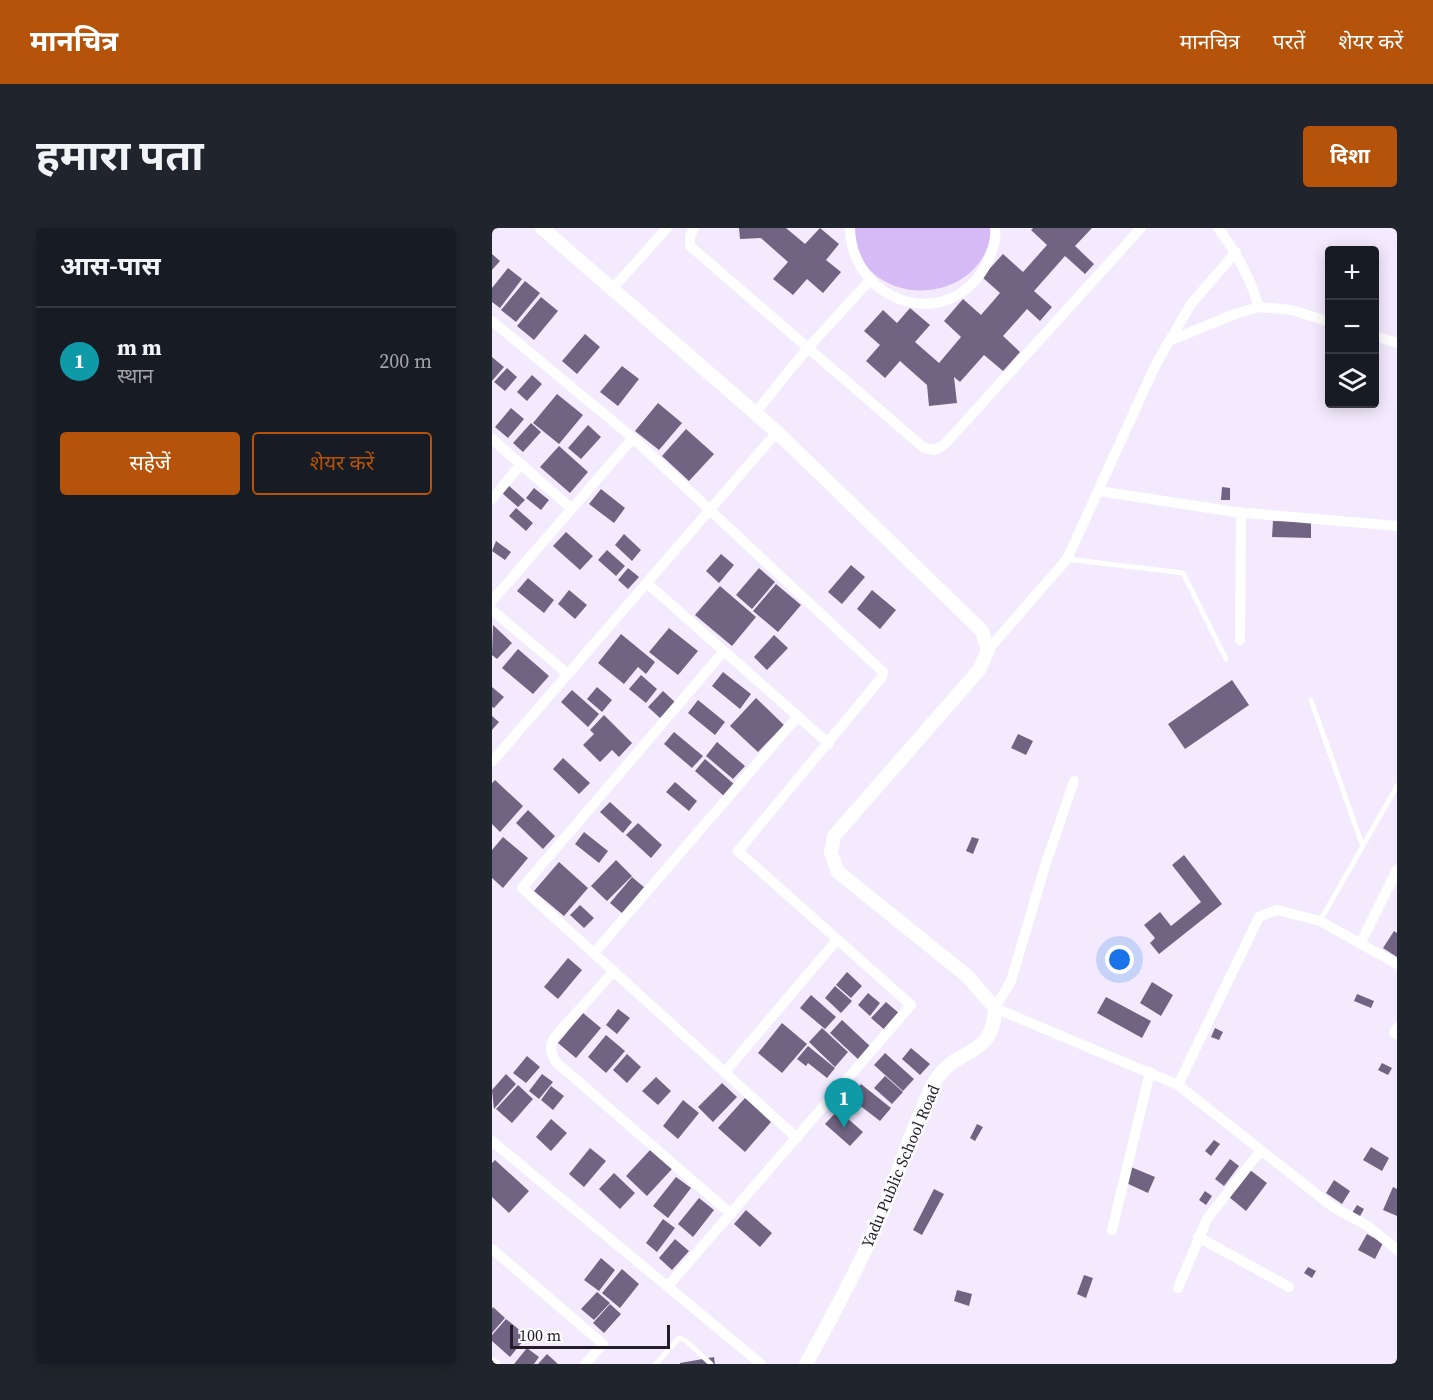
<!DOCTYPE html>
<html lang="hi">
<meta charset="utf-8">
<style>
:root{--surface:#171b24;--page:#20242c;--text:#f1f3f6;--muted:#9ea1a6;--line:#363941;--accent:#b45309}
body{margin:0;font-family:"Source Serif 4","Noto Sans Devanagari",serif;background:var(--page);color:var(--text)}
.controls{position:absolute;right:18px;top:18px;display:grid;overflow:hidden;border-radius:6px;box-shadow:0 3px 15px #0003}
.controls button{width:54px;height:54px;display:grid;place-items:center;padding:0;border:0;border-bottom:2px solid var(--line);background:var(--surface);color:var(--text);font:30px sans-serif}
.scale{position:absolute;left:18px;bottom:15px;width:160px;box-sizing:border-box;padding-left:6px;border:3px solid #231d29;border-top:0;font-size:16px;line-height:21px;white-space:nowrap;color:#231d29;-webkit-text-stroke:4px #fcfcfc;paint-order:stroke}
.you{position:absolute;left:628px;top:732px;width:21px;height:21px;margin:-15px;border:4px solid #fff;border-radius:50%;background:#1a73e8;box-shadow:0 0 0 9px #1a73e833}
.badge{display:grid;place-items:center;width:39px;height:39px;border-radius:50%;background:var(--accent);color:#fff;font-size:20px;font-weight:700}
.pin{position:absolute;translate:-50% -50px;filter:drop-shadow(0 2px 3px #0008)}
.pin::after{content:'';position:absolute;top:32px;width:21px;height:18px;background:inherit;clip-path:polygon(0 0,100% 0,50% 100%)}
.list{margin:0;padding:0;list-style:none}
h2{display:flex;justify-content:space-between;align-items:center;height:78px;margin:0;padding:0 24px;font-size:26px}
h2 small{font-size:20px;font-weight:400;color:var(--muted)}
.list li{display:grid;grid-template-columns:39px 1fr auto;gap:18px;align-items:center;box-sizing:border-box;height:108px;padding:0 24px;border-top:2px solid var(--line)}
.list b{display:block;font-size:22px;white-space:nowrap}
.list p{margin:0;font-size:20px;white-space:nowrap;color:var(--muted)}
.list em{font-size:20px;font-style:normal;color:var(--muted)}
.actions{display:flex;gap:12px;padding:18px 24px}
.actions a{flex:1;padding:14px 0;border:2px solid var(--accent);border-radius:6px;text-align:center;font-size:21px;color:var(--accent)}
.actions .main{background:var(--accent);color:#fff}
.icon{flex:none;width:33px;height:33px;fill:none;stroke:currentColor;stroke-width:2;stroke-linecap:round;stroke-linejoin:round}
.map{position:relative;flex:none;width:905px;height:1136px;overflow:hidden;border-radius:6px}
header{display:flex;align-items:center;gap:36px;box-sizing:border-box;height:84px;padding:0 30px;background:var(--accent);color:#fff}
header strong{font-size:28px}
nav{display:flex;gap:33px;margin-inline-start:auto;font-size:21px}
.intro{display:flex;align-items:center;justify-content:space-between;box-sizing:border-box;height:144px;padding:0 36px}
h1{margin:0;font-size:42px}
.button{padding:15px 27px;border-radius:6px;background:var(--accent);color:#fff;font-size:21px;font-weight:700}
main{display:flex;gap:36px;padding:0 36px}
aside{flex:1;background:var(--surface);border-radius:6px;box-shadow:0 3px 15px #0003}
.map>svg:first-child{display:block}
</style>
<header>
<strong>मानचित्र</strong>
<nav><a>मानचित्र</a><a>परतें</a><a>शेयर करें</a></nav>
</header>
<div class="intro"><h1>हमारा पता</h1><a class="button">दिशा</a></div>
<main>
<aside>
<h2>आस-पास<small></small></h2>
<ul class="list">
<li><span class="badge" style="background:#0f9aa8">1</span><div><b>m m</b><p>स्थान</p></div><em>200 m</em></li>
</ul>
<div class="actions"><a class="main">सहेजें</a><a>शेयर करें</a></div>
</aside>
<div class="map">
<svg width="905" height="1136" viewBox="0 0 905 1136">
<rect width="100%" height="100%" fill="#f3eafe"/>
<path fill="#d5baf6" d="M359,0H499C497,59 422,81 381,45C368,33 364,16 359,0Z"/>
<path fill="#716482" d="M247,0H294L313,16L328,0L347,16L334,32L349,44L331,65L315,51L301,67L281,51L296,34L269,10L248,11Z
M541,0H600L583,18L602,36L593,46L573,28L542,63L560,79L548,93L535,81L511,108L528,124L511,143L492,127L468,154L462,149L465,175L437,178L435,157L408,133L393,150L374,133L388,117L372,103L391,82L405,95L418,80L438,97L423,114L447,135L469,109L452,93L471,71L489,87L508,65L490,49L511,26L531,44L555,17L539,2Z
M0,26L8,33L0,42Z
M16,40L30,51L8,80L0,74V60Z
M33,53L48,65L24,94L9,82Z
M49,69L66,83L42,112L25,98Z
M93,106L108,119L85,146L70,133Z
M0,129L12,139L0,153Z
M130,138L147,151L126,178L108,164Z
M15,140L25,149L13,163L2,154Z
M40,147L50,156L35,173L25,164Z
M65,166L91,187L67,216L41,195Z
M166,175L190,195L167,222L143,203Z
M19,180L32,191L16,210L3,199Z
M39,195L49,204L31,224L21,215Z
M96,197L109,209L89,231L76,220Z
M194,201L222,226L197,253L170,228Z
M67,218L96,244L78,265L48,239Z
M16,257L33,272L26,279L10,265Z
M730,259L738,260V272H729Z
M42,260L57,272L49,282L34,270Z
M109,261L133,280L122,295L97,276Z
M24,280L41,295L34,303L17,288Z
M781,293L819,294V310L780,309Z
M74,304L101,328L88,342L61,318Z
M132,306L149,322L140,333L123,317Z
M4,313L19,324L13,332L0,323Z
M115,322L133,338L124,348L106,332Z
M229,326L242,337L227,355L214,343Z
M359,337L373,349L350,376L336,364Z
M136,340L147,349L136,361L126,352Z
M267,340L283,354L260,381L244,367Z
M36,350L62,372L52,385L25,363Z
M284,356L309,377L286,404L261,383Z
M228,358L264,389L240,418L203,387Z
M77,362L95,377L83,391L66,376Z
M380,362L404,382L388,401L365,381Z
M1,397L20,415L5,431L0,427Z
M177,400L206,423L186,447L157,424Z
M129,406L163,434L154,446L146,439L132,456L106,435Z
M282,407L296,420L275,442L262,429Z
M26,421L57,448L41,466L10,440Z
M231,444L259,466L248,481L220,458Z
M149,447L165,461L154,475L137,461Z
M740,452L757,477L693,521L676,496Z
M0,459L12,469L2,480L0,479Z
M105,459L120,472L110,484L95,471Z
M80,462L107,486L96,499L69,474Z
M171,463L183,474L168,490L156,479Z
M264,470L292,497L266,524L238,498Z
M206,472L233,494L223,507L196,485Z
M112,487L140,515L127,529L120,522L108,534L91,517L102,506L98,502Z
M0,488L7,494L0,502Z
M182,504L211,528L200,540L172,516Z
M526,506L541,513L534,527L519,520Z
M225,514L253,538L241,551L214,528Z
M71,530L98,555L87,566L61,541Z
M213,531L243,557L232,568L203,543Z
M3,552L31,578L8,604L0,596V555Z
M183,554L205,573L197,583L174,564Z
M118,574L140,594L131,605L108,584Z
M36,582L63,608L51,621L24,595Z
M146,595L170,617L159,630L134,607Z
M92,604L116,623L107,635L83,616Z
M11,609L36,630L11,660L0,650V622Z
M480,609L487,611L481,626L474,623Z
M692,627L730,676L667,726L658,715L663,710L652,697L668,684L679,698L709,674L680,637Z
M124,632L140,648L115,673L99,658Z
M67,634L96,660L72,688L42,663Z
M140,649L153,660L131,686L118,675Z
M88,677L102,690L92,700L78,687Z
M902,703L905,705V729L891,720Z
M76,730L90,742L66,771L52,759Z
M355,744L370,758L359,770L344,757Z
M660,754L681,767L669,788L648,775Z
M343,758L360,773L349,785L333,770Z
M376,765L388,775L378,788L366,777Z
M865,766L882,773L879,780L862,773Z
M319,767L344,789L333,801L308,780Z
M614,769L659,793L650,810L605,785Z
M394,774L408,786L394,803L379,790Z
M126,781L138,790L125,806L114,797Z
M91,785L109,800L84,830L66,815Z
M350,792L380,820L368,833L338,805Z
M290,795L315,816L290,845L266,825Z
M330,800L356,824L343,839L317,814Z
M723,800L731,804L727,812L719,809Z
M114,807L133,823L114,845L96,829Z
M316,818L343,840L335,850L316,835L314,838L305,831Z
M419,820L438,836L428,847L410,831Z
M393,825L422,851L411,863L382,837Z
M135,826L149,839L135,855L121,842Z
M35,828L48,839L34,855L21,845Z
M890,835L900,840L896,847L886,842Z
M14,846L24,856L2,881L0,862Z
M50,846L61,854L47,871L37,863Z
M393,848L411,864L400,876L382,860Z
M164,849L179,863L166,877L150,863Z
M230,855L245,869L221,894L206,879Z
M369,856L399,880L388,893L358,870Z
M26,857L41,871L20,895L4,881Z
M59,858L72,868L61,882L49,872Z
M253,870L279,894L253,924L226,900Z
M191,872L207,885L186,911L171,898Z
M346,882L371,904L358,918L333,896Z
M59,891L75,905L59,923L44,909Z
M485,896L491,899L483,913L478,910Z
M722,912L728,916L719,928L713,923Z
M879,919L897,930L890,943L871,932Z
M98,920L114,933L92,959L77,946Z
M159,921L180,941L155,968L134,948Z
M738,931L747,938L732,958L723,951Z
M3,932L37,963L17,985L0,969V935Z
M639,939L663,949L656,965L632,954Z
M758,942L775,955L754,983L737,969Z
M122,945L143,965L128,981L107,961Z
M184,949L199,960L176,990L161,978Z
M842,952L858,963L850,976L834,965Z
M901,959L905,961V988L891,982Z
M442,961L452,966L430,1007L421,1002Z
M713,963L720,968L714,977L707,972Z
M207,970L222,982L201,1009L186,996Z
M865,977L872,981L867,990L860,985Z
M254,982L280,1005L268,1019L242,996Z
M171,991L183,1000L165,1024L154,1015Z
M875,1006L891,1015L883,1031L866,1022Z
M183,1011L197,1023L180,1042L167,1030Z
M109,1030L123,1042L107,1063L92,1052Z
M816,1039L824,1043L820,1050L812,1045Z
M130,1041L147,1056L128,1080L110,1065Z
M592,1047L601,1050L594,1070L585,1066Z
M465,1062L480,1066L477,1078L462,1073Z
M105,1064L118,1075L102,1092L89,1081Z
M118,1076L129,1086L112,1105L101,1095Z
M1,1079L13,1090L0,1105V1081Z
M14,1091L35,1108L18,1129L0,1113V1107Z
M35,1120L47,1129L42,1136H22Z
M55,1126L66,1136H46Z
M222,1129L223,1136H188V1135Z"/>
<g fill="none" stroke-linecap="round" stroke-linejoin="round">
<path stroke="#fff" stroke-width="5" d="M575,331L691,345L734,431
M819,472L870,616
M828,693L905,558
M164,1136L187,1110L193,1112L219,1136"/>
<path stroke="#fff" stroke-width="10" d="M202,0L198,8V18L432,220L442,222L452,217L649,0
M358,0C360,76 458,107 495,35C500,25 505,12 503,0
M726,0C745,25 758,49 767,79
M121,60L175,0
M0,93L141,210L391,444L390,449L246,623L419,777L176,1058
M882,108L905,115
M678,112L699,76L744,24
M263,185L315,121L378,52
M0,211L80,281
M606,263L744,284L905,298
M0,271L29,236
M155,355L337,516
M0,373L141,210
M0,382L76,446
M748,412L749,284
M496,422L575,331L663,138L677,113L743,86L767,79L800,82L838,94
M232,423L30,660L305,910
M0,534L285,204
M582,553L553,638L519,753L503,780L686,857L841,979L876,998L905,1022
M868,716L905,642
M102,725L306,488
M122,743L62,810C57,820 59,825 64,834L239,986
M905,800L902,805L905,806
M233,844L345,712
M686,857L767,689L785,682L828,693L905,736
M0,913L269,1136
M620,1002L658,844
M706,1009L797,1059
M0,1021L111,1116L93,1136
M686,1060L715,991L769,922
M0,1134L3,1136"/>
<path stroke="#fff" stroke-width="14" d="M50,0L285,204L490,403L496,422L487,442L342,608L339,625L346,644L475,748L503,780C502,833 461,817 441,857C418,903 404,954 383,1001C363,1047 338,1092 314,1136"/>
</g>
<g text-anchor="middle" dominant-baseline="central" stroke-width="5" stroke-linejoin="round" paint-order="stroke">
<g font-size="16" fill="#231d29" stroke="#fcfcfc">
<text transform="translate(408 938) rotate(-67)">Yadu Public School Road</text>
</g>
</g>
</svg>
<div class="controls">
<button>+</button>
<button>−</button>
<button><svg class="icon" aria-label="layers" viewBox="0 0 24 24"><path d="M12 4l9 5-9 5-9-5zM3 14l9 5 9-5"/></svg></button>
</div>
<div class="scale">100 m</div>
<div class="you"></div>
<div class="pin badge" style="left:352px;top:900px;background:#0f9aa8">1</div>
</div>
</main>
